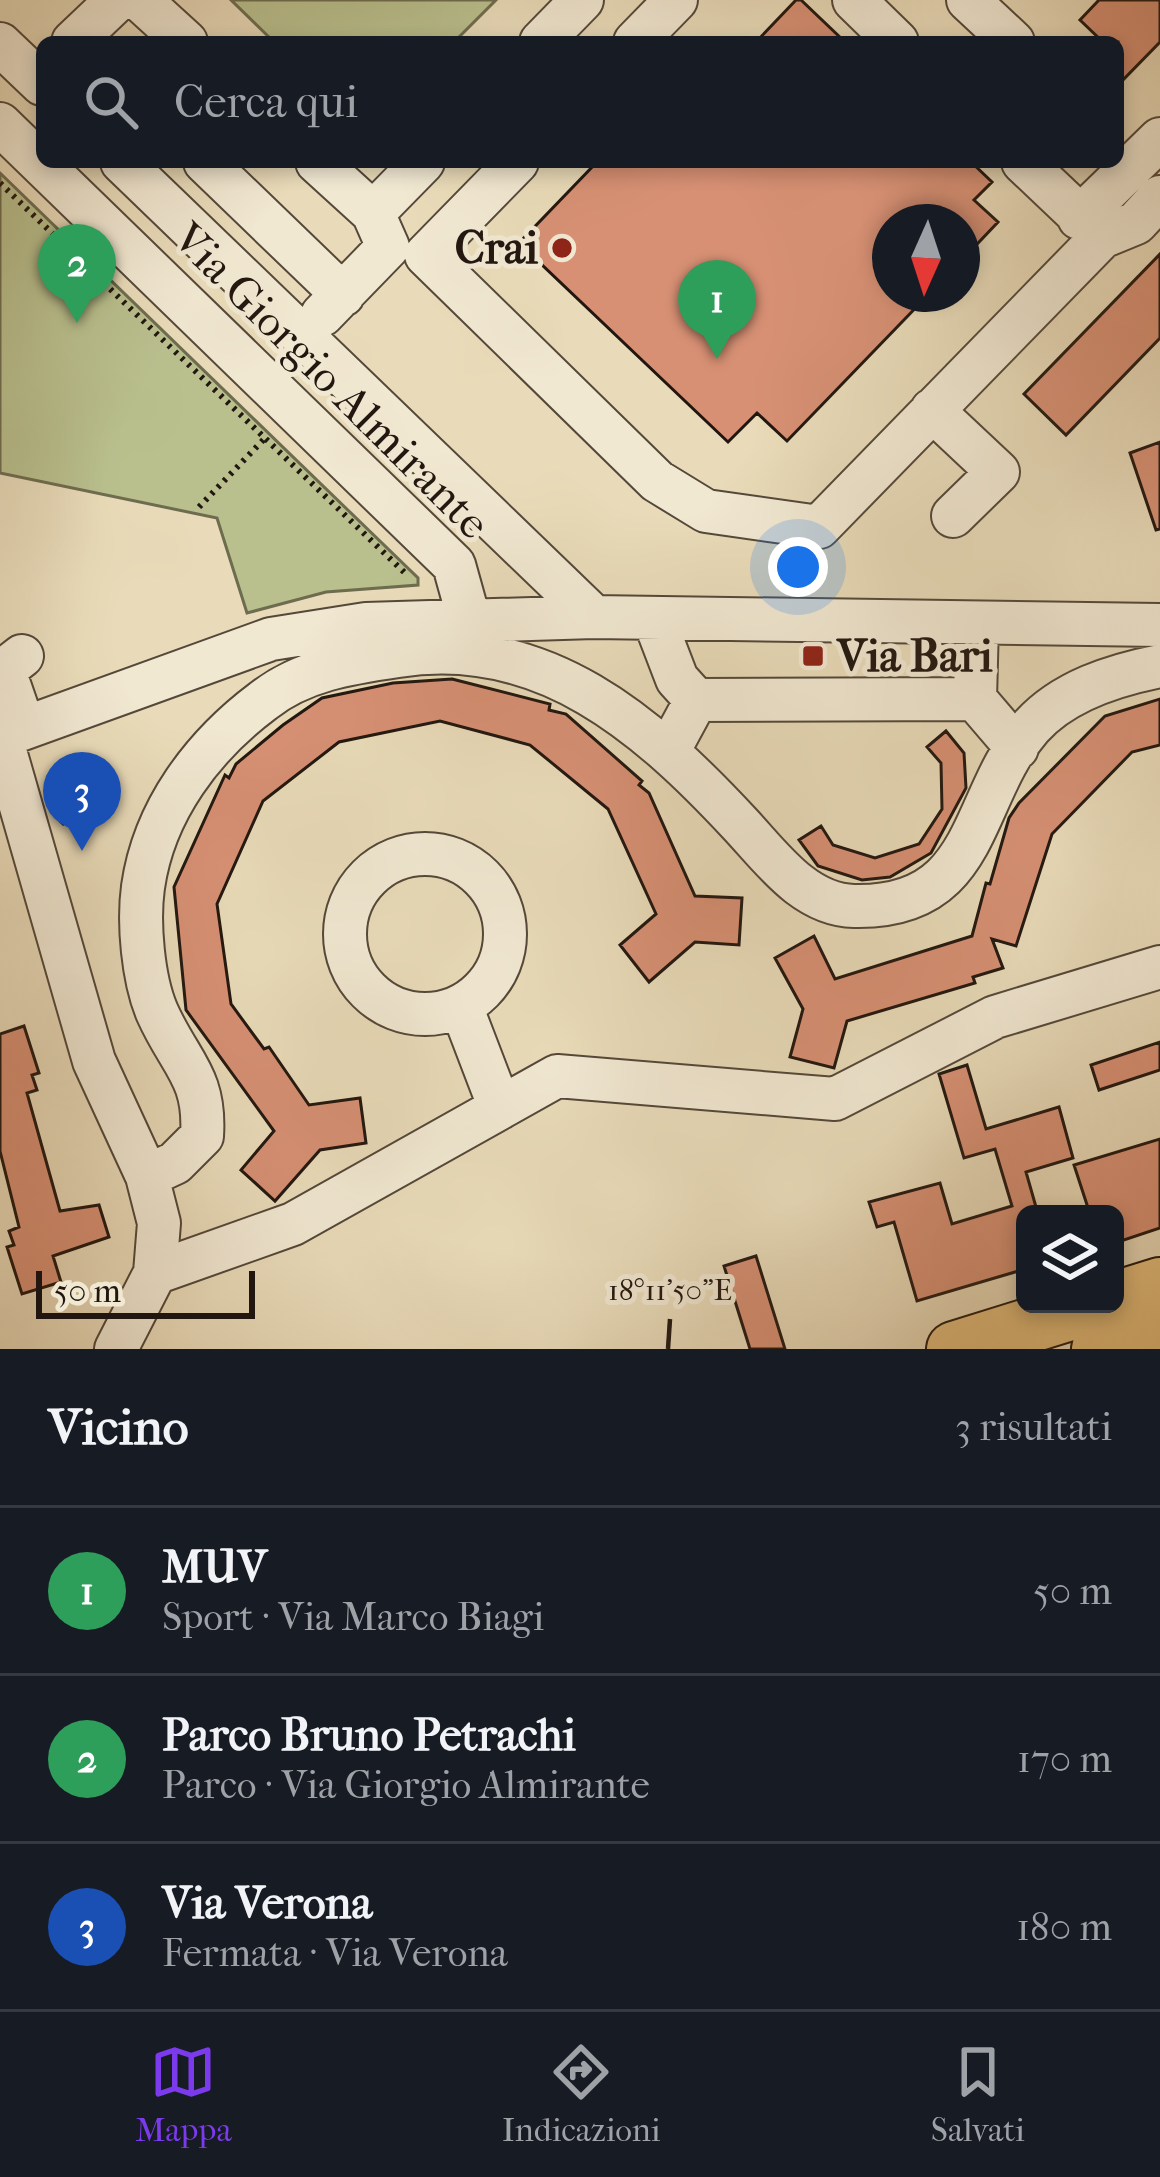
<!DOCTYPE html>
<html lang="it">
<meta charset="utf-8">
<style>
:root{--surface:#171b24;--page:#20242c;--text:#f1f3f6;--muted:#9ea1a6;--line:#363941;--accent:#7c3aed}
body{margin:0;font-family:"IM FELL French Canon",serif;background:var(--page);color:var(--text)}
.controls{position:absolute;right:36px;bottom:36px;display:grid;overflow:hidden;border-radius:18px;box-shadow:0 6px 18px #0003}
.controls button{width:108px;height:108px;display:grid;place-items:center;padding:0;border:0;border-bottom:3px solid var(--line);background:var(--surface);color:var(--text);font:60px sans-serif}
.compass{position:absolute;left:872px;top:204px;width:108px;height:108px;border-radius:50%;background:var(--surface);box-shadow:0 6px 18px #0003;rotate:183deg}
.scale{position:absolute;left:36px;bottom:30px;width:219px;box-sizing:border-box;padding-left:12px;border:6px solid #221710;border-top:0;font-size:33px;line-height:42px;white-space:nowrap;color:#221710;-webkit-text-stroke:9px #f1e8d2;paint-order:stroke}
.you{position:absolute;left:798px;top:567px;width:42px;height:42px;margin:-30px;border:9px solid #fff;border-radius:50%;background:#1a73e8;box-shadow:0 0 0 18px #1a73e833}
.badge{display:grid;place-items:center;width:78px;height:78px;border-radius:50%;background:var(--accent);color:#fff;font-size:39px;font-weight:700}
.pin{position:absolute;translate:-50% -99px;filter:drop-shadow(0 3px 6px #0008)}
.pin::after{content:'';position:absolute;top:63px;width:42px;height:36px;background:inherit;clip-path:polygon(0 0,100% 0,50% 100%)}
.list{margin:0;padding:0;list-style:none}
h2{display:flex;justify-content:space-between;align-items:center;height:156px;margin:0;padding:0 48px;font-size:51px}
h2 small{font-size:39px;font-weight:400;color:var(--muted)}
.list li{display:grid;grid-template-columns:78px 1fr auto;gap:36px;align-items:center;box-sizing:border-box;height:168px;padding:0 48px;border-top:3px solid var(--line)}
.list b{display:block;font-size:45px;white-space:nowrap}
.list p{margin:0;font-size:39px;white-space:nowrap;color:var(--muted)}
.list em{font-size:39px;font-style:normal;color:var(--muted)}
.icon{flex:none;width:66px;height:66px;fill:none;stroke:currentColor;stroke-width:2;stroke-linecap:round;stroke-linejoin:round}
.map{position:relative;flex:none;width:1160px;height:1349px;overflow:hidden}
.search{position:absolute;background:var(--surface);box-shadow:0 6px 18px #0003;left:36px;right:36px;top:36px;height:132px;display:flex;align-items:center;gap:30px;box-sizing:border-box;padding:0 42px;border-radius:18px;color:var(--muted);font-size:45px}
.sheet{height:660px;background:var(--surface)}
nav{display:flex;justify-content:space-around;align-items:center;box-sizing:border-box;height:168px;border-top:3px solid var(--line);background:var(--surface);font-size:33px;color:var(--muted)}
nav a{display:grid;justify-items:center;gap:6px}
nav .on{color:var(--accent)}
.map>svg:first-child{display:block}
</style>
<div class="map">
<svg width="1160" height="1349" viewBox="0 0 1160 1349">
<rect width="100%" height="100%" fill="#e9dbb9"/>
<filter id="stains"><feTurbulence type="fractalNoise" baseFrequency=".00167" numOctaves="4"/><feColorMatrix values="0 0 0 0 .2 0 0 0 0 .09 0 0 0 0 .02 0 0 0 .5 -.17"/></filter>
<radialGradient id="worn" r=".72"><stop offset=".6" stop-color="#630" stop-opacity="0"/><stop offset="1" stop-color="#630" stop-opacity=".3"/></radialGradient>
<path fill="#b9c08e" stroke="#6e6c4f" stroke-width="3" d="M231,0H496L454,42H274Z
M0,173L418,578V585L326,592L247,613L217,518L0,473Z"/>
<path fill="#d79074" stroke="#221710" stroke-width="3" d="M796,0H801L845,42H756Z
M1099,0H1160V42L1118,85V42H1103L1080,20Z
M597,162H971L992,182L974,200L998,222L962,260V222H890V294H929L787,441L757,413L728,442L519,243Z
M1160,254V338L1066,435L1024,394Z
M1160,442V529L1156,530L1130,453Z
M452,679L550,704L549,710L566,714L642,781L639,785L649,793L695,896L742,898L739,945L695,942L649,982L620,945L656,914L608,809L530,745L440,721L339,742L263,801L217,904L231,1004L264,1049L269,1047L309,1105L360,1098L366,1143L320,1150L275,1201L241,1170L274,1131L186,1010L174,887L225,775L229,778L236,764L283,725L322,698L393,683Z
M1160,699V745L1132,752L1052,834L1016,946L992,939L1003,968L973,977L975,983L847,1021L834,1068L790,1057L803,1009L775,958L814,936L835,979L972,936L986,883L990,884L1009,818L1019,803L1105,716Z
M946,731L964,753L966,788L931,853L890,877L862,880L818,866L799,840L821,826L833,845L875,858L919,844L942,809L941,763L927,747Z
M24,1026L39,1073L32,1075L37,1090L27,1093L60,1211L99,1205L109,1237L53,1256L61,1282L22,1294L7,1247L14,1245L9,1231L19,1227L0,1151V1034Z
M1160,1042V1070L1099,1090L1091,1065Z
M967,1065L986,1129L1059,1107L1073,1158L1026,1172L1038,1214H1025V1269L917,1301L894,1222L877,1227L869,1202L940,1183L952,1224L1012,1206L995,1149L964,1158L939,1074Z
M1160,1139V1228L1115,1243V1214H1090L1074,1165Z
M756,1256L785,1349H750L724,1266Z"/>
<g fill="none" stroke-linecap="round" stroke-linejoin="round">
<g stroke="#54483a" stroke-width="46">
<path id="minor" d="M140,0L186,42
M854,0L897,42
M968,0L1013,42
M73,42L117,0
M541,42L582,0
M635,42L676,0
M0,44L42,84
M0,124L454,565L469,619
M122,162L594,617
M205,162L343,295
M317,162L373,213L388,247
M1023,162L1101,236
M373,213L423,162
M1079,218L1160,139
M426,255L657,481L706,511L819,527L1102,237L1136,223L1160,197
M426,255L517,162
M322,315L388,247
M932,410L998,472L953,516
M654,619L677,679L696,700
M22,656L4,670L24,728
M975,699L977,624
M0,737L271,639L366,624L594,617L1160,625
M1,737L94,1061L147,1176L159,1223L155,1273L116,1349
M669,750L696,700L975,699L1017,748
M345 934a80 80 0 1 1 160 0a80 80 0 1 1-160 0Z
M461,1006L500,1108
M147,1176L175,1163L202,1136C206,1076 180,1064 157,1012C143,979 138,923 143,887C154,810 203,746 263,701C302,670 350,663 398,656C543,633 648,725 740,824C771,857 804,905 854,906C983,909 968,799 1031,727C1063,691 1114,675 1160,666
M155,1273L293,1224L557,1076L835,1099L995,1017L1160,967"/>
</g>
<g stroke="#221710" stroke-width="58">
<path id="major" d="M1115,1299L1160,1285
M954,1349L1099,1304
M1099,1349L1160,1330"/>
</g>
<path stroke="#221710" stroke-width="6" stroke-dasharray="3 6" stroke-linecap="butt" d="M0,183L405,573
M199,507L266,437
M61,824C86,797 78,783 66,751"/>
<use href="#minor" stroke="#f1e8d2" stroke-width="42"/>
<use href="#major" stroke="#e4be7c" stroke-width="54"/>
</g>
<path fill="none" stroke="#221710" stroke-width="4.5" d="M668,1349L670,1319"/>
<g fill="#8f2418" stroke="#f1e8d2" stroke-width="4.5">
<circle cx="562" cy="248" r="12"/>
<rect x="801" y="644" width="24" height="24" rx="6"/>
</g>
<g text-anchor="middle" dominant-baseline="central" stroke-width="10" stroke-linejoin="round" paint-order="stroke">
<g font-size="45" font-weight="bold" fill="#221710" stroke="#f1e8d2" text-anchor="end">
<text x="538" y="248">Crai</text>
<text x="837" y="656" text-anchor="start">Via Bari</text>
</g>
<g font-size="45" fill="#221710" stroke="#f1e8d2">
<text transform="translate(331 381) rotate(45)">Via Giorgio Almirante</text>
</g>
</g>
<g font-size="30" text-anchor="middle" fill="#221710" stroke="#f1e8d2" stroke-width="10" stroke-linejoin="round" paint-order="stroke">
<text x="670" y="1300">18°11'50"E</text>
</g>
<rect width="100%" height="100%" filter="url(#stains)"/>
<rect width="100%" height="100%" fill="url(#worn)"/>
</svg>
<div class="controls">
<button><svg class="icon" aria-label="layers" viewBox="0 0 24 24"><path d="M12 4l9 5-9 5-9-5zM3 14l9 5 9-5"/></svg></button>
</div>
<svg class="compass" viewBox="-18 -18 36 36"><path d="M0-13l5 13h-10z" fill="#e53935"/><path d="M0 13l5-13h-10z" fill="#9ea1a6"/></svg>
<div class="scale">50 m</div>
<div class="you"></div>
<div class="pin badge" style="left:717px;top:359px;background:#2e9e5b">1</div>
<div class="pin badge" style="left:77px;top:323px;background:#2e9e5b">2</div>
<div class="pin badge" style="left:82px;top:851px;background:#1a4fb4">3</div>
<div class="search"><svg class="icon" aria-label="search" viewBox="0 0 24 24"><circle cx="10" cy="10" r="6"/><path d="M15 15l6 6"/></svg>Cerca qui</div>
</div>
<section class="sheet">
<h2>Vicino<small>3 risultati</small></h2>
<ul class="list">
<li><span class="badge" style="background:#2e9e5b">1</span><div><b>MUV</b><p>Sport · Via Marco Biagi</p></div><em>50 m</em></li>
<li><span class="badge" style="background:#2e9e5b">2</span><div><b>Parco Bruno Petrachi</b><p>Parco · Via Giorgio Almirante</p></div><em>170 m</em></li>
<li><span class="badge" style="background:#1a4fb4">3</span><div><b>Via Verona</b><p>Fermata · Via Verona</p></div><em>180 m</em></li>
</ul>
</section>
<nav>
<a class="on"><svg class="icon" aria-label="map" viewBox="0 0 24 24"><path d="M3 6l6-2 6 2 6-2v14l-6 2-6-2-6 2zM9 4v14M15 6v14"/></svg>Mappa</a>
<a><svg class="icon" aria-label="directions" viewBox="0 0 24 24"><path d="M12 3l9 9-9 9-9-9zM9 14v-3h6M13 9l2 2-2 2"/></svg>Indicazioni</a>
<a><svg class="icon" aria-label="saved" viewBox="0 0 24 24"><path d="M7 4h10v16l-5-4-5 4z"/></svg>Salvati</a>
</nav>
